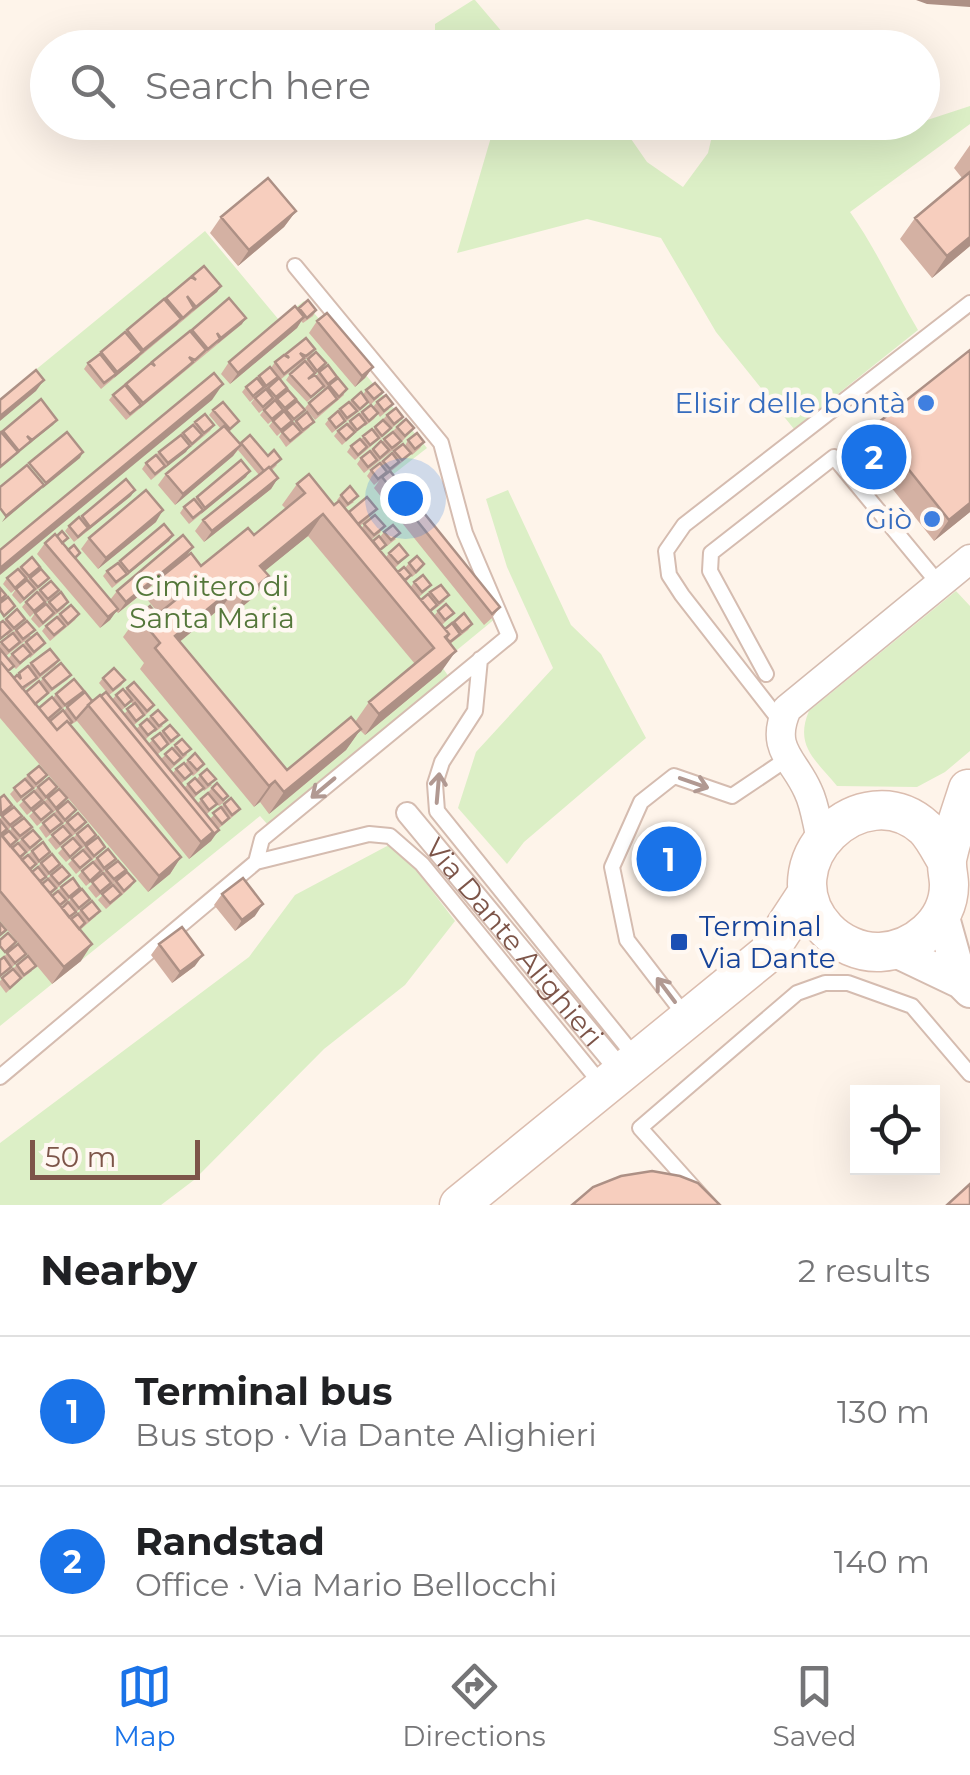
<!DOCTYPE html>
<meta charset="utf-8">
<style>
:root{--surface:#fff;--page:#f2f2f2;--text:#202124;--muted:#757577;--line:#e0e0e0;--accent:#1a73e8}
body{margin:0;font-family:Montserrat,sans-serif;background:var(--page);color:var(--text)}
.controls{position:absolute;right:30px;bottom:30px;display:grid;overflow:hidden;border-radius:0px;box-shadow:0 10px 40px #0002}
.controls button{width:90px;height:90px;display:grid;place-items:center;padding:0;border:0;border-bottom:2px solid var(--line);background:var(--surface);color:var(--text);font:50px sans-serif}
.scale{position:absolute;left:30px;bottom:25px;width:170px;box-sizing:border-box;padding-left:10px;border:5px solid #7d5549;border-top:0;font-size:28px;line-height:35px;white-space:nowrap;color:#7d5549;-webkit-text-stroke:8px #fff8f2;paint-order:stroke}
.you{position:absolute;left:405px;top:498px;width:35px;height:35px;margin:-25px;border:8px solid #fff;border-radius:50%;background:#1a73e8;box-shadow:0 0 0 15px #1a73e833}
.badge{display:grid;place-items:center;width:65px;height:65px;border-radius:50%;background:var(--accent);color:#fff;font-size:32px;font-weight:700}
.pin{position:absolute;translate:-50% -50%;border:5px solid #fff;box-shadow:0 2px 10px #0006}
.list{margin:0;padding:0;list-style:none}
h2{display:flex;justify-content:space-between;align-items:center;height:130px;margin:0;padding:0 40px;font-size:42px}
h2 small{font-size:32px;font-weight:400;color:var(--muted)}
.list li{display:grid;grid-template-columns:65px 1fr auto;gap:30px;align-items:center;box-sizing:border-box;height:150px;padding:0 40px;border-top:2px solid var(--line)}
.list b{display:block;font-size:38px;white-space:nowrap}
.list p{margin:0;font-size:32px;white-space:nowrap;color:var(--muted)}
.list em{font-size:32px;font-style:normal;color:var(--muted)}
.icon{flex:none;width:55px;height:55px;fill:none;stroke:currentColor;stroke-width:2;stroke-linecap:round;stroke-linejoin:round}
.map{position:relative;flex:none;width:970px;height:1205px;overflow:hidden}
.search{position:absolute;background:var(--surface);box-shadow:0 10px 40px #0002;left:30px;right:30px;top:30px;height:110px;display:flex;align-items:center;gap:25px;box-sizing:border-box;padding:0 35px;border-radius:55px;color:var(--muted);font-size:38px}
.sheet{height:430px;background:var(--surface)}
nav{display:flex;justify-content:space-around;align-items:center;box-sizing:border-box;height:140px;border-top:2px solid var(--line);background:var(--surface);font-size:28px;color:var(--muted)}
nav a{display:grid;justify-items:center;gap:5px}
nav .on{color:var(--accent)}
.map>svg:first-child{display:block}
</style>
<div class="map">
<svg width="970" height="1205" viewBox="0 0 970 1205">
<rect width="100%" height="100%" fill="#fef4ea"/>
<path fill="#dcefc6" d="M473,0H475L515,47H435V24Z
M970,106V124L850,212C876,249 895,291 918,330L794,429L716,332L661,238L587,219L457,253L494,127L489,123H620L647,162L683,187L708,153L715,123L912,125Z
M205,231L279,320L304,301L427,448L386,480L496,618L440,664L449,677L269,826L260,816L0,1026V399Z
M508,490L571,625L601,654L646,738L524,842L507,864L458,808L476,752L553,668L507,567L486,499Z
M956,591L970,606V751L945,772L917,787L837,786C816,760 794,746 809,711Z
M389,845L407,858L455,921L405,985L324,1049L194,1180L161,1205H0V1143L249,957L295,895Z"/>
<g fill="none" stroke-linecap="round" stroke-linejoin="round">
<g stroke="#d5bcb0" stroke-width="18">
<path id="service" d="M480,659L475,711L442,762L435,784L437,811L636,1058
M766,674L710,571L711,553L834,457L939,584
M781,722L682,595L669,575L666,551L684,525L970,303
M256,862L262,839L509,636L465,533L441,443L295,266
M687,1018L627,940L612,867L641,802L674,776L732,796L787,759
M0,1077L256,862L369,834L390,836L422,864L603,1086
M709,1205L640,1128L797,993L825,983H848L912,1006L970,1074"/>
</g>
<g stroke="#d5bcb0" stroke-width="24">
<g id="pedestrian">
<path id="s1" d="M407,813L622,1072"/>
</g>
</g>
<g stroke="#d5bcb0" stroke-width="31">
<path id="minor" d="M821,839C817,824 815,805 808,791C794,759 769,749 787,709L970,559"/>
</g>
<g stroke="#d5bcb0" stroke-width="36">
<path id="tertiary" d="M942,914L961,982
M896,951L961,982L970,991"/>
</g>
<g stroke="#dbbdaf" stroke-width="41">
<path id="secondary" d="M946,860C940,850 933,836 925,828C862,771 766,865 826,929C839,943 860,953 880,952C914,950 949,923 949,885C949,875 945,865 948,855C953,833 961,811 968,789
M459,1205L767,954L807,893"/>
</g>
<use href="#service" stroke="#fff" stroke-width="14"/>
<use href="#pedestrian" stroke="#fff" stroke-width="20"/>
<use href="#minor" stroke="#fff" stroke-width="28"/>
<use href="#tertiary" stroke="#fff" stroke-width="32"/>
<use href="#secondary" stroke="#fff" stroke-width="38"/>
</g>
<path fill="#d4b1a3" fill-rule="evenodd" d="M970,145V246L932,278L900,239L915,218L962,178L954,168Z
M296,211L284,227L238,266L210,233L221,217Z
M204,266L221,286L217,292L101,389L84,369L88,363Z
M308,300L316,310L313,316L303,323L301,321L297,328L230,384L221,374L229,362Z
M317,321L373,367L365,378L355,387L309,333Z
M242,324L126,420L109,400L113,395L192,330Z
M306,338L315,349L311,355L280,380L271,368L275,362Z
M970,350V512L934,541L859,447L874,426Z
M308,359L326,363L313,377L316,376L319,372L337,377L324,389L323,388L307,402L286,380L290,374Z
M259,376L274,382L250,402L242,392L246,387Z
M338,378L344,395L315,420L305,408L309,403Z
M268,388H287L283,394L259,413L251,403L255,398Z
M366,390L379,397L370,405L368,402L364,407L332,433L325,424L329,419L352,400L363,395Z
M277,399H296L292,405L268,424L260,415L264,410Z
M377,402L389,409L380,417L378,414L374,419L365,426L364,425L342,445L334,436L338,431L362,412L373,407Z
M213,410L239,421L229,432L240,444L250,435L277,465L272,470L278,478L271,489L204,542L195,531L203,520L259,475L238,450L233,456L175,505L158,485L166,474L221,429L209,415Z
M286,410H305L277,436L269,426L273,421Z
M387,415L399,422L355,460L347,452L351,446L373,430Z
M296,421L310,427L286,447L279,437L282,432Z
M195,422L214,425L210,431L151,480L142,469L146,463Z
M397,427L414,428L397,447L364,473L357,464L361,458L382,442Z
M408,440L424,442L420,448L412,455L410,453L407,458L390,472L500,607L492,618L484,625L374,488L379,481L374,485L367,476L371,470L394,451L405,446Z
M246,477L189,524L180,513L184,507L197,497Z
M297,484L334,505L338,502L337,500L341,495L354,502L345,508L349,512L377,509L373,514L360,526L362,528L364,524L381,532L371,540L386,557L389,553L408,555L395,568L398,572L405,568L409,563L420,570L412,577L411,576L406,582L411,587L414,582L427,590L419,597L421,600L430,592L445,601L431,612L434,616L438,611L454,613L442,625L445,629L454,622L472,624L468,630L450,644L441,672L365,735L360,730L346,750L269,814L260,802L254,807L140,669L144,663L123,637L138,616L157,615L159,614L146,598L160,579L118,613L116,611L110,620L100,628L37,554L45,543L63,544L110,600L117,591L193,547L185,557L201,566L254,535L286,509L282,505ZM308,536L415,664L369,702L355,722L287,770L179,642L223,606L231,616L254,597L269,576L264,571Z
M131,496L74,542L65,531L69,526L82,516Z
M156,522L98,569L81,549L89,538Z
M384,532L396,539L387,546L380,537Z
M173,535L169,541L112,588L103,576L107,571L120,561Z
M21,567H40L36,572L11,593L3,584L7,578Z
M30,578H49L45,583L20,604L12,595L16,589Z
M40,590H59L55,596L43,604L30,617L22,607L26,602Z
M49,602H68L64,608L39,628L31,619L35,613Z
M60,614H79L75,620L50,641L42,631L46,626Z
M6,619L21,624L7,636L4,622Z
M16,630L31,636L6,656L8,659L12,654L26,642L45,643L41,648L30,658L29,656L16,669L13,666L9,672L14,678L28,667L31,663L59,660L55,666L24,690L26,692L40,682L43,678L71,675L67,680L48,694L36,705L39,708L53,698L56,694L84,691L80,696L60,710L49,721L64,711L67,707L92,701L112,700L116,695L125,691L127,688L154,705L150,711L133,726L136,729L151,716L163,726L155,732L154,731L145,740L148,744L163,731L175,741L167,746L157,755L172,774L176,769L185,764L188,760L200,770L193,776L191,774L181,784L184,788L188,784L197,779L200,775L212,785L204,791L203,789L193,799L197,804L212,788L228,796L224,802L219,806L217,804L206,815L210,819L224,804L240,809L236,814L218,829L211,841L189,859L77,721L72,724L71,723L70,724L181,857L170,874L148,892L0,718V644ZM131,702L133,705L124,714L121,711Z
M103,678L125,680L121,686L109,695L99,683Z
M182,739L187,755L170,770L161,759Z
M28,775H47L43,781L17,803L10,794Z
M38,787L53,793L27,815L19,805Z
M48,798H67L63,804L37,826L29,816Z
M57,810L72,816L46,838L39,828Z
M2,816H22L2,836L10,831L12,827H32L28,833L16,842L12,848L22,839H41L37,845L25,854L22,860L32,851L50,852L46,857L35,866L31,871L32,872L41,863L60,864L56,869L45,878L42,884L51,875H70L51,895L52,896L58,891L61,887L76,893L61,907L68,903L71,898L90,899L86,904L75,913L71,919L81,910L96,916L80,930L81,961L52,984L0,921V819Z
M67,822H86L82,828L56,850L48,840Z
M77,834L96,835L92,840L66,862L58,853Z
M86,846L105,847L101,852L76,874L68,864Z
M97,858L116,859L112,864L86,886L78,876L82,871Z
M106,870L122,876L96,898L88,888Z
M116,881H135L131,887L106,909L98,900Z
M222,894L255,916L235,931L214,905Z
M159,944L195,966L172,983L151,955Z
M7,953L26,954L7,972L4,957Z
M17,965L32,971L20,980L6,993L0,985V981Z"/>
<path fill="#ad9085" d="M916,0H970V7L927,4Z
M296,211L284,227L238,266L249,250Z
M970,237V246L932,278L947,256Z
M221,286L217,292L192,312L196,307Z
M304,317L297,328L230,384L238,373Z
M246,318L242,324L217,344L221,338Z
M181,319L177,325L139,356L143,350Z
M142,352L138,358L114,378L117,372Z
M193,362L189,367L139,409L143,403Z
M373,367L365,378L355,387L362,376Z
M44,380L36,391L0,421V416Z
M223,384L212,400L0,575V568Z
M57,420L53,425L28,445L32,440Z
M241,445L233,456L175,505L183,494Z
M190,446L186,452L164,469L168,463Z
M83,452L80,458L42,489L46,483Z
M250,471L246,477L201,514L205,508Z
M278,478L271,489L204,542L212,531Z
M44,485L40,490L2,522L6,516Z
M135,490L131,496L86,532L90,527Z
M970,503V512L934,541L949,520Z
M163,510L156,522L98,569L106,558Z
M323,514L308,536L245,587L260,566Z
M173,535L169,541L125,577L129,572Z
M193,547L185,558L118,613L126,602Z
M269,576L254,597L231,616L246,595Z
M238,584L223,606L160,658L175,636Z
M118,609L110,620L100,628L108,617Z
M456,651L441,672L365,735L379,714Z
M361,729L346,750L269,814L284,792Z
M275,781L260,802L254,807L269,786Z
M219,830L211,841L189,859L201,842L213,832Z
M181,857L170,874L148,892L159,876Z
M263,904L255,916L235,931L242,920Z
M92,944L81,961L52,984L64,967Z
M203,955L195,966L172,983L180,972Z"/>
<path fill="#f7cebe" stroke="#ad9085" stroke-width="2.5" d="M970,172V237L947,256L915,218Z
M268,178L296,211L249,250L221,217Z
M204,266L221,286L196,307L187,296L194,308L183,318L166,298L191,277L196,280L192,276Z
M229,298L246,318L221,338L217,333L220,339L208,349L192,330Z
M164,299L181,319L143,350L127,330Z
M308,300L316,310L307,318L299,308Z
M295,306L304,317L238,373L229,362Z
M327,313L373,367L362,376L317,321Z
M190,331L206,350L195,360L189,357L193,362L143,403L126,384L151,363L155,366L152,362Z
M125,332L142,352L117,372L101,352Z
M306,338L315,349L306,356L300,353L304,358L284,374L275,362L284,355L289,358L286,354Z
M970,350V503L949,520L874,426Z
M316,352L326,363L317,371L308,359Z
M100,354L116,374L104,383L88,363Z
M305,361L315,373L308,379L315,375L324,386L311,397L290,374Z
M328,365L337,377L328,384L319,372Z
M270,367L278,377L266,386L259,376Z
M36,370L44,380L0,416V400Z
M214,373L223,384L0,568V550Z
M257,378L264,387L253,396L246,387Z
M279,378L287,388L276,397L268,388Z
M338,378L347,389L339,397L329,385Z
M375,383L383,392L374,399L366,390Z
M125,385L141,405L130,414L113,395Z
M328,387L337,399L318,414L309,403Z
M266,389L273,398L263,407L255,398Z
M288,390L296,399L285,408L277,399Z
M361,392L368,402L360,409L352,400Z
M386,395L393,404L384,411L377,402Z
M41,399L57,420L32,440L27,436L31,441L19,451L3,431Z
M275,400L283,410L272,419L264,410Z
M297,401L305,410L294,419L286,410Z
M223,402L239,421L230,429L213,410Z
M349,402L357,411L347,418L340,409Z
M371,405L378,413L369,421L362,412Z
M396,408L403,417L394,424L387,415Z
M284,411L292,421L281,430L273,421Z
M338,411L345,421L336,428L329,419Z
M307,412L314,422L303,430L296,421Z
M205,414L214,425L204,433L195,422Z
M359,414L366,423L357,430L350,421Z
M406,419L414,428L405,436L397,427Z
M383,420L391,428L382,436L375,427Z
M293,423L301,432L290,441L282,432Z
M347,424L355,432L346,440L338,431Z
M193,425L202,435L192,444L183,433Z
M224,426L241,445L183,494L166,474Z
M372,429L379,438L370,445L363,436Z
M1,432L18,452L0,467V433Z
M67,432L83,452L46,483L29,463Z
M393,432L401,441L392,448L384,439Z
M417,433L424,442L415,449L408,440Z
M181,435L190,446L168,463L159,452Z
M250,435L268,456L274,450L281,459L270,468L269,467L264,471L241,443Z
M360,439L367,447L358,455L351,446Z
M381,441L389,450L380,458L373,449Z
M403,444L411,453L402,460L394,451Z
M370,451L377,460L368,467L361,458Z
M392,453L399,462L390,469L383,461Z
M156,455L165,466L155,474L146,463Z
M241,460L250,471L205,508L197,497Z
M380,463L387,472L378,479L371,470Z
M27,465L44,485L6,516L0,508V487Z
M269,467L278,478L212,531L203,520Z
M390,471L500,607L492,614L382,477Z
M309,474L334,505L339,501L449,634L445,637L456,651L379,714L369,702L434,648L323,514L260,566L269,576L246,595L238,584L175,636L287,770L351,717L361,729L284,792L275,781L269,786L155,648L160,643L138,616L150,606L157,615L178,598L161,577L191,553L201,566L248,528L254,535L305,493L297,484Z
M126,479L135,490L90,527L82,516Z
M350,486L358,496L348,504L341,495Z
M146,490L163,510L106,558L89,538Z
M367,497L377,509L358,524L349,512Z
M194,499L203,510L193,518L184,507Z
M375,515L385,526L374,535L364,524Z
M79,517L88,528L78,537L69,526Z
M164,524L173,535L129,572L120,561Z
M393,525L400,533L391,540L384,532Z
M62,531L68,538L62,543L57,536Z
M55,534L118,609L108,617L45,543Z
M183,535L193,547L126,602L117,591Z
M379,536L386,545L380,550L373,541Z
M399,544L408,555L398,563L389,553Z
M74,545L80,553L75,558L68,550Z
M417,556L424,564L416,572L409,563Z
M32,557L40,567L29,576L21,567Z
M118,563L127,574L116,582L107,571Z
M404,567L411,575L405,580L398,572Z
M18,569L26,578L15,588L7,578Z
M41,569L49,578L38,587L30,578Z
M423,575L431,585L422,592L414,582Z
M27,580L35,589L24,599L16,589Z
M51,581L59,590L48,599L40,590Z
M441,585L449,595L439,603L430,592Z
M0,588L6,595L0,600Z
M37,592L45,602L34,611L26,602Z
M61,592L68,602L57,611L49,602Z
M428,594L437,605L430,611L421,600Z
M8,597L15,606L4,616L0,610V603Z
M46,604L54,613L43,623L35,613Z
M446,604L454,613L445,620L438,611Z
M71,605L79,614L68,624L60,614Z
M17,609L25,619L14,628L6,619Z
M464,613L472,624L462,632L454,622Z
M57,617L65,626L54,635L46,626Z
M3,621L11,630L0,639V623Z
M27,621L35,630L23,639L16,630Z
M452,623L460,634L450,642L446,638L449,634L445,629Z
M13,633L20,642L9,651L1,642Z
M37,633L45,643L34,652L26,642Z
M23,645L31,654L20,663L12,654Z
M0,649L14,666L8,671L0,661Z
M50,649L59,660L40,675L31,663Z
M0,661L57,730L67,721L181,857L159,876L0,688Z
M61,663L71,675L52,689L43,678Z
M28,666L37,678L22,688L14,678L17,675L21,679L19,673Z
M114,668L125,680L113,690L103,678Z
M74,679L84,691L65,705L56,694Z
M39,681L48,693L35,704L26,692Z
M134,682L154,705L147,711L127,688Z
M123,689L132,700L125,706L116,695Z
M85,692L92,701L76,719L67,707Z
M106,692L219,830L210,837L213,832L101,696Z
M100,695L213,832L201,842L88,705Z
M52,697L61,708L48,719L39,708Z
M135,703L144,715L136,721L127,709Z
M63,710L72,722L70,724L67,721L57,730L50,721Z
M158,710L167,720L159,726L151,716Z
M147,719L156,729L148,735L140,725Z
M170,725L179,735L171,741L163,731Z
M160,733L168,744L161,750L152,739Z
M182,739L191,749L183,755L175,745Z
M172,748L181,758L174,764L165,754Z
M195,753L204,764L197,770L188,760Z
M184,763L192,773L185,779L176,769Z
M39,766L47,775L36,784L28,775Z
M207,769L216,779L208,785L200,775Z
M49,778L57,787L46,797L38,787Z
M195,778L204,788L196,794L188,784Z
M25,779L33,788L21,797L14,788Z
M217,783L228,796L223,800L212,788Z
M59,789L67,798L56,808L48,798Z
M34,791L42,800L31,809L23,800Z
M208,793L217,804L209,810L201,799Z
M4,795L12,805L1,814L0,798Z
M231,798L240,809L232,815L224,804Z
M68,801L76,810L65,820L57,810Z
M44,802L52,811L41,820L33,811Z
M14,807L22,816L10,825L2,816Z
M221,807L229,818L222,824L213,813Z
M78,813L86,822L75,831L67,822Z
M54,814L62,823L50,832L43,823Z
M24,818L32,827L20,836L12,827Z
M0,820L7,829L1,834L0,833Z
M88,825L96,835L85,844L77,834Z
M63,826L71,835L60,844L52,835Z
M33,830L41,839L30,848L22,839Z
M9,831L17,840L10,846L2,836Z
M0,833L92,944L64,967L0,891Z
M98,837L105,847L94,856L86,846Z
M73,838L81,847L70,857L62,847Z
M43,842L50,852L39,861L32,851Z
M18,843L26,852L20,857L12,848Z
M108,849L116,859L104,868L97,858Z
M83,850L91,859L80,868L72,859Z
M52,854L60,864L49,873L41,863Z
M28,855L36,864L30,869L22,860Z
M118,861L126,870L114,879L106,870Z
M93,862L101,871L90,881L82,871Z
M62,866L70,875L59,884L51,875Z
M38,867L46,877L40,881L32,872Z
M127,872L135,881L124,891L116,881Z
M103,873L111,883L100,892L92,882Z
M73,878L80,888L69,897L61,887Z
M243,878L263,904L242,920L222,894Z
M48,879L56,888L50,893L42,884Z
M113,885L121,894L110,903L102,894Z
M82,889L90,899L79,908L71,898Z
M58,891L66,900L60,905L52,896Z
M92,901L100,911L89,920L81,910Z
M68,902L76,912L69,917L62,908Z
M78,914L85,923L79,929L71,919Z
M0,923L6,930L0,935Z
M182,927L203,955L180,972L159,944Z
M8,933L16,942L5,952L0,946V940Z
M18,944L26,954L15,963L7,953Z
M28,956L36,966L24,975L17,965Z
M4,957L11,967L0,976V960Z
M13,969L21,978L10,988L2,978Z
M652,1171L680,1176L698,1183L720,1205H572L593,1187L621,1176Z
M970,1184V1205H947Z"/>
<defs><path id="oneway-shaft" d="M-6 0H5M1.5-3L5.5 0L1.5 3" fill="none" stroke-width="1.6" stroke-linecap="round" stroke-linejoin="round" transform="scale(2.5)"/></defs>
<g stroke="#b19992">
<use href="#oneway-shaft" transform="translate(694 783) rotate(19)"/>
<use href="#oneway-shaft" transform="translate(323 788) rotate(140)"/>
<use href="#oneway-shaft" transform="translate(438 788) rotate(-85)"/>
<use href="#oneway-shaft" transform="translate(666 990) rotate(-127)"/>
</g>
<g fill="#3f7fe0" stroke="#fff8f2" stroke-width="4">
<circle cx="926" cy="403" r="10"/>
<circle cx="932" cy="519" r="10"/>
</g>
<rect fill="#1a4fb4" stroke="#fff8f2" stroke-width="4" x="669" y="932" width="20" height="20" rx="5"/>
<g text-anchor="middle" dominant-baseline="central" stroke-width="9" stroke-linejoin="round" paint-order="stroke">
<g font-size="28" fill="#366cbe" stroke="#fff8f2" text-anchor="end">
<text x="906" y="403">Elisir delle bontà</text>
<text x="912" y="519">Giò</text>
</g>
<g font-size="28" fill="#54773a" stroke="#fff8f2">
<text x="212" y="586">Cimitero di<tspan x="212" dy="32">Santa Maria</tspan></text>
</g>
<g font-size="28" fill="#164399" stroke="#fff8f2" text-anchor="start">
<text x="699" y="926">Terminal<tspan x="699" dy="32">Via Dante</tspan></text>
</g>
<g font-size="28" fill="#7d5549" stroke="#fff8f2">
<text stroke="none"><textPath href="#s1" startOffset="168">Via Dante Alighieri</textPath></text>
</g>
</g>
</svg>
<div class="controls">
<button><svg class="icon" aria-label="locate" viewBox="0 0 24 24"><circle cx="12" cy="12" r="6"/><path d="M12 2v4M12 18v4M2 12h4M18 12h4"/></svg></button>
</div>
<div class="scale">50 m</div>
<div class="you"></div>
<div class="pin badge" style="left:669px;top:859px">1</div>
<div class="pin badge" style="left:874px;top:457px">2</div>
<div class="search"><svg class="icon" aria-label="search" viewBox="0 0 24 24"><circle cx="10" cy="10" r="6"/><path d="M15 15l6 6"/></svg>Search here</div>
</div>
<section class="sheet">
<h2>Nearby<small>2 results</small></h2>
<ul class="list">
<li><span class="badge">1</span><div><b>Terminal bus</b><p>Bus stop · Via Dante Alighieri</p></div><em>130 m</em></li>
<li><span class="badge">2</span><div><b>Randstad</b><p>Office · Via Mario Bellocchi</p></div><em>140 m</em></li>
</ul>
</section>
<nav>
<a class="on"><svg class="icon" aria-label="map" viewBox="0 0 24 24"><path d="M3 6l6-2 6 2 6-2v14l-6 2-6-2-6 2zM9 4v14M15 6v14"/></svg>Map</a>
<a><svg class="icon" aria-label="directions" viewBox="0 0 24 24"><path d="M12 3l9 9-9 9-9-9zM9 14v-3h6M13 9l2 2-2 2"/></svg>Directions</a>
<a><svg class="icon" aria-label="saved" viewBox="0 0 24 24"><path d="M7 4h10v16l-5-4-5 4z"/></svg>Saved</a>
</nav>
